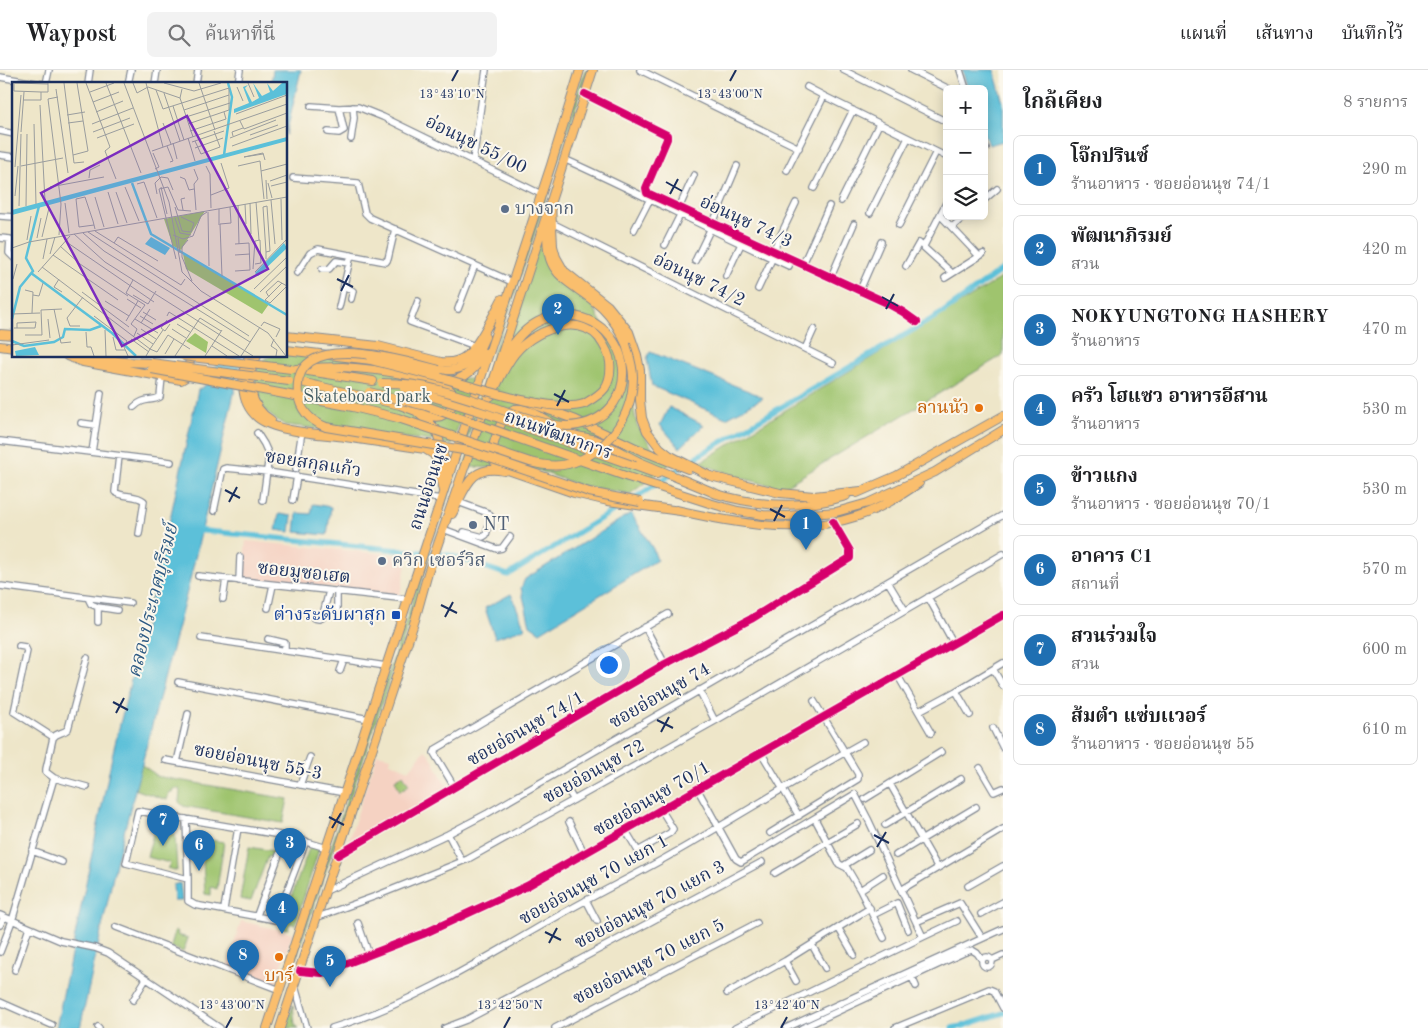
<!DOCTYPE html>
<html lang="th">
<meta charset="utf-8">
<style>
:root{--surface:#fff;--page:#f2f2f2;--text:#202124;--muted:#757577;--line:#e0e0e0;--accent:#1f6fb2}
body{margin:0;font-family:"Old Standard TT","Noto Serif Thai",serif;background:var(--page);color:var(--text)}
.controls{position:absolute;right:15px;top:15px;display:grid;overflow:hidden;border-radius:8px;box-shadow:0 2px 12px #0003}
.controls button{width:45px;height:45px;display:grid;place-items:center;padding:0;border:0;border-bottom:1px solid var(--line);background:var(--surface);color:var(--text);font:25px sans-serif}
.you{position:absolute;left:608px;top:594px;width:18px;height:18px;margin:-12px;border:4px solid #fff;border-radius:50%;background:#1a73e8;box-shadow:0 0 0 8px #1a73e833}
.badge{display:grid;place-items:center;width:32px;height:32px;border-radius:50%;background:var(--accent);color:#fff;font-size:16px;font-weight:700}
.pin{position:absolute;translate:-50% -41px;filter:drop-shadow(0 1px 2px #0008)}
.pin::after{content:'';position:absolute;top:26px;width:18px;height:15px;background:inherit;clip-path:polygon(0 0,100% 0,50% 100%)}
.list{margin:0;padding:0;list-style:none}
h2{display:flex;justify-content:space-between;align-items:center;height:65px;margin:0;padding:0 20px;font-size:21px}
h2 small{font-size:16px;font-weight:400;color:var(--muted)}
.list li{display:grid;grid-template-columns:32px 1fr auto;gap:15px;align-items:center;box-sizing:border-box;height:70px;margin:0 10px 10px;padding:0 10px;border:1px solid var(--line);border-radius:8px}
.list b{display:block;font-size:19px;white-space:nowrap}
.list p{margin:0;font-size:16px;white-space:nowrap;color:var(--muted)}
.list em{font-size:16px;font-style:normal;color:var(--muted)}
.icon{flex:none;width:28px;height:28px;fill:none;stroke:currentColor;stroke-width:2;stroke-linecap:round;stroke-linejoin:round}
.map{position:relative;flex:none;width:1003px;height:958px;overflow:hidden}
header{display:flex;align-items:center;gap:30px;box-sizing:border-box;height:70px;padding:0 25px;background:var(--surface);border-bottom:1px solid var(--line)}
header strong{font-size:24px}
nav{display:flex;gap:28px;margin-inline-start:auto;font-size:18px}
.search{width:350px;height:45px;background:var(--page);display:flex;align-items:center;gap:12px;box-sizing:border-box;padding:0 18px;border-radius:8px;color:var(--muted);font-size:19px}
main{display:flex}
aside{flex:1;background:var(--surface)}
.map>svg:first-child{display:block}
</style>
<header>
<strong>Waypost</strong>
<div class="search"><svg class="icon" aria-label="search" viewBox="0 0 24 24"><circle cx="10" cy="10" r="6"/><path d="M15 15l6 6"/></svg>ค้นหาที่นี่</div>
<nav><a>แผนที่</a><a>เส้นทาง</a><a>บันทึกไว้</a></nav>
</header>
<main>
<div class="map">
<svg width="1003" height="958" viewBox="0 0 1003 958">
<rect width="100%" height="100%" fill="#fbf7ec"/>
<filter id="ink" filterUnits="userSpaceOnUse"><feTurbulence type="fractalNoise" baseFrequency=".02" numOctaves="2"/><feDisplacementMap in="SourceGraphic" scale="10" xChannelSelector="R" yChannelSelector="G"/><feConvolveMatrix kernelMatrix="1 2 1 2 8 2 1 2 1" color-interpolation-filters="sRGB"/></filter>
<filter id="wash" filterUnits="userSpaceOnUse"><feTurbulence type="fractalNoise" baseFrequency=".0096" numOctaves="4" result="noise"/><feDisplacementMap in="SourceGraphic" scale="20" xChannelSelector="R" yChannelSelector="G"/><feGaussianBlur stdDeviation="1.12" result="paint"/><feColorMatrix in="noise" values="0 0 0 0 0 0 0 0 0 0 0 0 0 0 0 0 0 1.4 0 .05"/><feComposite in="paint" operator="in"/></filter>
<g filter="url(#wash)">
<rect width="100%" height="100%" fill="#eee6c9"/>
<path fill="#f5d2c2" d="M246,471L408,486L400,525L242,509Z
M425,680L430,685L448,718L347,775L377,684L391,687L390,692L409,700Z
M241,851L293,863L275,917L227,897Z"/>
<path fill="#9fc46e" stroke="#5d7a66" d="M585,0H588L434,471H432Z
M539,168L554,208L591,233L625,297L637,355L652,377L670,394L630,424L578,415L535,399L464,397Z
M1003,207V285L782,418L741,408L699,393Z
M286,285L371,290L474,310L452,375L434,371L285,355C280,352 273,348 269,344C255,332 247,298 267,288C271,285 280,286 286,286Z
M427,487H429L414,538L295,892H293Z
M139,693L155,704V706L288,729L283,753L183,736L179,732L180,721L179,719H173L172,722H169L167,730L134,719Z
M403,705L409,715L400,721L395,710Z
M156,753L163,754L160,761L175,764L177,801L167,798L169,797L170,793L147,787Z
M196,768L224,772L217,819L211,817V825L205,824L202,775H198L195,778Z
M310,776L319,779L295,855L290,853L288,859L280,858Z
M249,777L274,781L272,787L268,786L251,831L240,829Z
M175,860L178,862L177,865L188,868L183,882L171,877Z
M293,935L295,955L299,958H286Z"/>
<path fill="#5bc0d9" stroke="#3b789c" d="M273,0H301L286,65V14H271Z
M962,0H994L1003,33V71L989,75L984,64V19H968Z
M650,282L756,324L763,328L726,348L652,316L647,289Z
M218,286H242L236,315L189,514L116,793L80,958H56L113,682L162,486L198,320L213,310Z
M669,337L704,355L680,378L660,355Z
M313,434L331,437L327,465L295,462L297,443L311,444Z
M631,443L653,479L657,490L540,562L530,555L521,518L525,509Z
M279,444L292,446L290,462L276,460Z
M511,524L525,558L495,568L485,538Z
M180,813L182,831H174L173,815Z"/>
<g fill="none" stroke-linecap="round" stroke-linejoin="round">
<path stroke="#5bc0d9" stroke-width="5.5" d="M195,460L450,485L508,505L641,424L703,383L942,243L1003,199
M952,958L963,956L1003,943"/>
</g>
</g>
<g filter="url(#ink)">
<g fill="none" stroke-linecap="round" stroke-linejoin="round">
<g stroke="#848a94" stroke-width="8">
<path id="minor" d="M640,0L799,78
M843,0L947,52
M911,0L949,19
M960,0L966,19
M0,7L42,14
M46,14L49,0
M88,14L90,0
M128,14L131,0
M155,14L157,0
M196,14L198,0
M238,14L240,0
M807,17L824,26
M585,24L667,65V69L646,118L647,123L885,232L903,242L917,252
M311,36L339,38L358,37L383,47L541,124
M0,61L14,64
M328,62L339,63L344,60L339,38
M351,69L354,48L353,37
M984,72L986,78
M0,85L14,87
M564,89C640,123 713,162 789,196
M473,91L486,0
M787,100L824,26L947,87
M293,108L358,113L365,143L370,148L510,211
M814,118L853,40
M984,130L997,119
M841,131L879,54
M679,138L694,105
M870,143L908,68
M940,145L979,186
M0,146L14,147
M552,153L833,293
M713,153L737,96
M899,155L936,82
M952,157L965,146
M634,160L650,129
M0,168L10,169L9,183L14,188
M665,175L680,145
M924,176L947,131
M773,181L796,133
M695,191L710,160
M803,194L829,136
M906,196L919,173L952,203
M322,199H329L336,191L349,193
M297,203L310,183L318,179L386,192L388,189L395,159
M726,206L741,174
M831,207L854,154
M945,208L983,184
M344,216L353,221L351,229
M758,219L772,189
M860,220L881,172
M418,231L410,252L475,276
M339,237L351,185
M458,239L475,195
M805,279L814,259
M134,337C144,327 151,332 160,327L162,307
M81,353L96,355
M257,363L264,374L269,385L263,430
M0,371L171,392
M92,382L101,323
M119,386L115,422C124,428 136,424 144,431L139,464
M296,399L302,361
M293,430L297,406
M458,432L488,443L491,447L486,465L483,467L464,462
M214,441L222,403L223,399L226,398L268,402L441,429
M443,459L497,479L502,478L510,467
M198,506L407,529
M239,511L240,487
M888,512L905,540
M0,516L130,533
M928,527L954,574
M88,528L91,534L98,537V552
M223,529L226,509
M98,537L117,540
M268,538L273,515
M337,541V522
M314,548L319,549L322,548L329,521
M645,557L665,594
M201,568L386,596
M268,569L285,573V581
M19,576L25,577L27,581L14,642L53,667
M993,599L1003,616
M340,601L344,590
M898,606L931,663
M178,612L369,649
M699,620L715,651
M919,641L956,621
M970,645L956,621L1003,593
M993,658L1003,678
M762,684L799,746
M165,690L345,723
M177,692L188,644
M980,698L994,722L1003,718
M54,708L87,717
M890,714L938,798
M300,715L310,687
M455,718L434,683L436,679L668,544
M567,719L574,730
M698,720L736,789L741,792L855,724L868,749L916,852L960,833L982,868
M865,729L941,682
M186,749L188,809
M815,749L839,794L847,798L860,820L884,868
M569,752L585,785
M885,755L961,709
M626,761L638,781L670,763L673,759L662,741
M770,763L858,709V704L814,631
M448,764L462,791
M306,771L276,850L195,835L188,831V809L126,793L138,741L286,766L327,778
M32,781L62,792
M338,785L665,594L751,549L850,488V481L833,452
M896,785L976,737
M843,796L869,780
M775,803L858,754
M968,816L1003,796
M860,820L883,805
M901,820L1003,759
M326,821L448,764L488,743L1003,445
M586,830L597,851
M224,839L238,758
M981,844L1003,832
M0,845L61,871L95,878L108,883L220,958
M257,845L286,766
M873,845L897,833L908,860
M318,847L376,826L468,789L715,651L1003,484
M916,852L923,867L957,851
M358,853L369,885
M0,855L4,847
M116,857L280,920
M839,859L854,885
M812,875L825,898
M0,882L12,851L54,708L46,702V699L53,668C57,662 63,664 68,659L87,588
M982 892a5 5 0 1 1 10 0a5 5 0 1 1-10 0Z
M992,890L1003,885
M785,891L796,911
M15,900L29,858
M300,901L322,903L423,864L527,816L1003,545
M911,905L916,916
M295,916L307,958
M727,923L785,891L870,838
M133,930L146,909
M0,932L52,955
M98,957L99,958
M332,958C412,934 485,888 558,846C596,824 636,805 674,783C737,747 799,708 863,672
M445,958L466,950L538,912L762,792
M555,958L757,853
M735,958L923,867
M786,958L1003,859
M802,958L963,883L972,880L977,883L982,890
M895,958L989,919L994,921L1003,938"/>
</g>
<g stroke="#848a94" stroke-width="10">
<path id="major" d="M551,136L553,176L556,187L564,201L608,236L629,262L637,285L640,300V330L642,348L647,361L660,378L669,385L710,406L780,423L814,426L861,421
M548,156C542,209 570,209 602,238C612,248 620,260 626,274
M0,264L14,265
M286,266L378,276L441,292C451,293 460,291 467,285C478,277 495,242 502,229
M0,276L14,278
M286,280L371,290
M67,286L83,292L181,310L186,307L191,286
M83,286L125,292L152,293
M249,286C241,306 239,331 257,347C274,362 322,364 345,367C372,371 399,375 425,379L433,384L436,388L443,421
M257,286C245,307 249,337 271,350
M501,292C517,266 532,247 564,245
M296,299C311,298 326,297 342,297C359,298 457,306 454,328C454,332 452,336 450,339C440,352 430,346 416,341
M439,300C466,303 476,289 485,267
M308,301L373,311
M451,311C467,308 477,297 485,283
M305,313L400,335L416,341L436,359L445,391L447,405
M491,326C500,309 508,288 523,275C543,258 579,245 599,268C604,275 609,283 610,292C611,301 610,310 605,318C600,325 591,330 584,334
M533,334L576,350L638,379L688,399
M635,396L657,404
M628,407L709,433L738,441L763,445L787,446L836,442L868,433L935,402L1003,360
M713,423C756,436 802,440 846,426
M857,423L896,406L1003,346
M676,440C734,453 799,466 858,446C880,439 900,426 919,413
M680,441L608,431L574,423L499,397C491,391 492,383 494,373C497,363 503,342 515,339C529,336 554,356 566,362C576,367 586,367 596,370C611,376 625,385 640,392C665,403 692,413 717,424
M452,444C465,421 469,393 504,401
M267,958L551,95L580,0
M280,958L415,550L428,503L484,340L593,0"/>
</g>
<use href="#minor" stroke="#fff" stroke-width="5.5"/>
<use href="#major" stroke="#fabe6d" stroke-width="8"/>
<g stroke="#848a94" stroke-width="10" stroke-linecap="butt">
<path id="major-bridge" d="M183,286L291,299
M371,290C395,296 419,302 442,308C474,317 555,344 584,334
M152,293L289,311
M152,299L353,337L398,348L530,392C542,395 556,397 568,394C607,384 633,346 633,307C633,296 629,285 626,274
M439,300C405,291 291,256 298,324C300,341 311,351 326,357L469,381L589,422L640,432
M382,313C400,313 418,314 435,319C461,325 486,334 511,343C532,349 556,359 578,355C644,343 636,248 564,245
M404,318L488,344L635,396
M369,322L426,336L628,407"/>
</g>
<use href="#major-bridge" stroke="#fabe6d" stroke-width="8"/>
<g stroke="#fbf7ec" stroke-width="11">
<path id="cycleway" d="M585,24L667,65V69L646,118L647,123L885,232L903,242L917,252
M338,785L665,594L751,549L850,488V481L833,452
M300,901L322,903L423,864L527,816L1003,545"/>
</g>
<use href="#cycleway" stroke="#d6006c" stroke-width="8"/>
</g>
</g>
<path fill="none" stroke="#1b2f5e" stroke-width="2" d="M452,11L458,0M730,11L736,0M666,112L682,121M670,124L678,109M337,209L353,217M341,221L349,205M882,227L898,236M886,239L894,224M554,324L569,332M557,336L565,320M225,420L240,428M229,432L237,417M770,439L785,447M774,451L782,435M441,535L457,543M445,547L453,532M113,632L128,640M116,643L124,628M657,650L673,658M661,662L669,647M329,747L344,755M332,758L341,743M874,765L889,773M877,777L886,762M545,862L561,870M549,873L557,858M226,958L232,947M504,958L510,947M781,958L787,947"/>
<g fill="#5c6f8a" stroke="#fbf7ec" stroke-width="2">
<circle cx="505" cy="139" r="5"/>
<circle cx="473" cy="455" r="5"/>
<circle cx="382" cy="491" r="5"/>
</g>
<g fill="#e8710a" stroke="#fbf7ec" stroke-width="2">
<circle cx="979" cy="338" r="5"/>
<circle cx="279" cy="887" r="5"/>
</g>
<rect fill="#1a4fb4" stroke="#fbf7ec" stroke-width="2" x="391" y="540" width="10" height="10" rx="2.5"/>
<g text-anchor="middle" dominant-baseline="central" stroke-width="4" stroke-linejoin="round" paint-order="stroke">
<g font-size="18" fill="#1b2f5e" stroke="#fbf7ec">
<text transform="translate(476 75) rotate(26)">อ่อนนุช 55/00</text>
<text transform="translate(746 152) rotate(25)">อ่อนนุช 74/3</text>
<text transform="translate(699 210) rotate(26)">อ่อนนุช 74/2</text>
<text transform="translate(558 365) rotate(20)">ถนนพัฒนาการ</text>
<text transform="translate(313 394) rotate(9)">ซอยสกุลแก้ว</text>
<text transform="translate(429 417) rotate(-72)">ถนนอ่อนนุช</text>
<text transform="translate(304 503) rotate(6)">ซอยมูซอเฮต</text>
<text transform="translate(660 626) rotate(-30)">ซอยอ่อนนุช 74</text>
<text transform="translate(526 659) rotate(-30)">ซอยอ่อนนุช 74/1</text>
<text transform="translate(258 692) rotate(11)">ซอยอ่อนนุช 55-3</text>
<text transform="translate(594 702) rotate(-29)">ซอยอ่อนนุช 72</text>
<text transform="translate(652 729) rotate(-30)">ซอยอ่อนนุช 70/1</text>
<text transform="translate(594 810) rotate(-29)">ซอยอ่อนนุช 70 แยก 1</text>
<text transform="translate(650 835) rotate(-28)">ซอยอ่อนนุช 70 แยก 3</text>
<text transform="translate(649 892) rotate(-27)">ซอยอ่อนนุช 70 แยก 5</text>
</g>
<g font-size="18" fill="#4e5e75" stroke="#fbf7ec" text-anchor="start">
<text x="515" y="139">บางจาก</text>
<text x="483" y="455">NT</text>
<text x="392" y="491">ควิก เซอร์วิส</text>
</g>
<g font-size="18" fill="#435c63" stroke="#fbf7ec">
<text x="367" y="327">Skateboard park</text>
</g>
<g font-size="18" fill="#c56008" stroke="#fbf7ec" text-anchor="end">
<text x="969" y="338">ลานนัว</text>
<text x="279" y="906" text-anchor="middle">บาร์</text>
</g>
<g font-size="18" fill="#164399" stroke="#fbf7ec" text-anchor="end">
<text x="386" y="545">ต่างระดับผาสุก</text>
</g>
<g font-size="19" font-style="italic" fill="#2e5a83" stroke="#fbf7ec">
<text transform="translate(154 531) rotate(-76)">คลองประเวศบุรีรมย์</text>
</g>
</g>
<g transform="translate(12 12)">
<rect width="275" height="275" fill="#eee6c9"/>
<path d="M193,129L169,168L161,164L152,137ZM171,172L257,222L250,232L174,187ZM183,251L196,260L194,271L174,259Z" fill="#9fc46e"/>
<path d="M241,1L250,14L258,10L255,1L261,9L270,1H275V12L222,31V27L237,21L231,5L236,3L233,6L240,20L247,16ZM275,55V59L0,133V128ZM139,155L158,166L153,173L133,162ZM272,161L275,166L246,194L243,191ZM23,265L27,273L4,274L3,269Z" fill="#5bc0d9"/>
<path fill="none" stroke="#5bc0d9" stroke-width="2.5" d="M212,73L220,15L216,1M120,101L139,152L275,233M19,191L100,251L124,274M0,237L8,205L21,189L14,176L27,124M0,259L12,264L42,260L51,255L53,247L78,248L89,244"/>
<path fill="none" stroke="#9a9d9e" stroke-width="1" d="M2,1V9L29,10H36V1M3,1L36,2M52,1L62,81L72,80M74,1L98,65L93,69L104,97M94,1L129,91M112,1L157,120L170,190L189,209L256,251L274,274M121,1L125,11L136,5L168,16M134,1L151,65M152,1L182,9L209,1M187,1L203,48M236,1L242,15M225,5L231,19M44,7L56,91M170,7L168,16L181,55M144,8L151,27L217,6V28L176,42M78,10L102,1M152,11L168,59M46,15L36,17L49,122L47,153M11,18H29V10M81,20L107,10M28,23L33,119M161,24L172,58M172,28L217,13M84,30L111,19M224,32L275,13M55,33L73,30M174,35L218,21M228,39L232,47L275,31M56,41L71,39M151,41L159,62M22,42L24,122M80,42L121,26M178,49L214,37L212,30M9,50L12,10M81,50L118,36M238,53L266,43M221,54L220,50L231,46M85,56L122,42M176,56L183,79M218,56L264,38M183,59L189,72L208,65L202,49M180,60L212,49M161,61L165,77M155,64L161,79L158,80M220,64L275,44M183,66L211,56M140,69L275,22M141,71L147,85L143,87M251,72L232,75L251,71L253,78M61,73L76,69L65,1M9,84L51,76M194,84L198,92L199,126M226,84L248,79L252,117M3,85L9,13M182,87L186,97L182,102L184,128M249,89L275,82M168,95L173,97L177,108L182,107M77,96L78,88L88,83M254,98L255,117M258,99L275,93M256,101L260,116M125,102L132,100L145,136M259,104L275,100M38,105L92,95M113,105L127,139M149,105L155,132M96,110L106,142M104,110L115,141M145,112L143,101L149,95L156,96L161,108M199,113L217,106L209,81M3,114L6,84M83,115L92,145M269,117L270,158M259,118L263,162M244,120L247,158M53,121L57,151M238,121L239,152M233,122L234,142M226,123L227,162M7,124L9,52M14,124L15,52M163,125L170,149L179,150L182,141L169,135M207,127V143M171,128L169,117L173,116M196,130L197,184M163,136L168,151L179,153M82,143L67,145L64,117L73,115L81,139L83,147M83,149L169,203L173,197M76,150L237,254M71,151L92,169L238,260M62,152L93,180L241,274M161,153L171,157L181,154L189,134L195,130M30,155L37,126M25,156L29,136M166,156L168,171M15,158L19,134M176,158L170,165V175L180,199M53,159L142,220M102,161L106,155L146,179M48,164L68,182L116,214M0,166L17,160L275,115M254,170L258,169L255,124L251,125L254,170V177M38,172L43,155M41,173L106,218M223,173L238,172M31,177L35,157M164,177L147,107L156,105L166,128L179,129M30,185L138,267L134,274M241,187L243,159L248,158L249,181L243,182M223,189L238,188L237,161L223,162M26,190L58,154M243,190L275,157M210,194L208,142L219,141L218,125M1,197L5,182M47,197L42,205L50,210M121,198L114,211L133,223L119,242L125,247L122,254M270,201L253,218L258,221L275,204M242,207L275,175M13,208L21,210L20,231M70,210L117,245M248,210L275,184M21,213L27,214L31,201M121,213L136,222L144,209M257,215L254,210L266,199L275,204M115,217L129,226M93,219L117,234M42,227L49,261L59,260M131,230L144,238M0,232L28,231M82,234L115,259L112,265L116,274M128,234L141,242M155,234L157,230L227,274M36,237L38,256M123,237L146,251M155,238L149,246L153,249L158,242M114,239L126,219M129,241L138,227M165,242L178,250M68,244H58L55,236L71,215M249,244L252,240L268,247L264,255M2,246H23L24,240L5,241V246M129,247L144,257M160,247L174,256M93,248L94,274M151,248L138,267L145,270L156,253M74,250L75,265H79L82,274M125,251L141,262M13,253H30L29,228L50,227M156,253L178,267M101,255L104,268H113M119,257L137,270M262,257L259,264L265,268L264,274M0,263L37,258M200,264L215,274M153,272L162,257M163,274L188,236L209,249M193,274L210,248M229,274L248,245"/>
<path fill="#7b2cbf" fill-opacity="0.15" stroke="#7b2cbf" stroke-width="2.5" d="M175,34L256,187L110,264L29,111Z"/>
<rect width="275" height="275" fill="none" stroke="#1b2f5e" stroke-width="2.5"/>
</g>
<g font-size="12" text-anchor="middle" fill="#1b2f5e" stroke="#fbf7ec" stroke-width="4" stroke-linejoin="round" paint-order="stroke">
<text x="452" y="28">13°43'10"N</text>
<text x="730" y="28">13°43'00"N</text>
<text x="232" y="939">13°43'00"N</text>
<text x="510" y="939">13°42'50"N</text>
<text x="787" y="939">13°42'40"N</text>
</g>
</svg>
<div class="controls">
<button>+</button>
<button>−</button>
<button><svg class="icon" aria-label="layers" viewBox="0 0 24 24"><path d="M12 4l9 5-9 5-9-5zM3 14l9 5 9-5"/></svg></button>
</div>
<div class="you"></div>
<div class="pin badge" style="left:806px;top:480px">1</div>
<div class="pin badge" style="left:558px;top:265px">2</div>
<div class="pin badge" style="left:290px;top:799px">3</div>
<div class="pin badge" style="left:282px;top:864px">4</div>
<div class="pin badge" style="left:330px;top:917px">5</div>
<div class="pin badge" style="left:199px;top:801px">6</div>
<div class="pin badge" style="left:163px;top:776px">7</div>
<div class="pin badge" style="left:243px;top:911px">8</div>
</div>
<aside>
<h2>ใกล้เคียง<small>8 รายการ</small></h2>
<ul class="list">
<li><span class="badge">1</span><div><b>โจ๊กปรินซ์</b><p>ร้านอาหาร · ซอยอ่อนนุช 74/1</p></div><em>290 m</em></li>
<li><span class="badge">2</span><div><b>พัฒนาภิรมย์</b><p>สวน</p></div><em>420 m</em></li>
<li><span class="badge">3</span><div><b>NOKYUNGTONG HASHERY</b><p>ร้านอาหาร</p></div><em>470 m</em></li>
<li><span class="badge">4</span><div><b>ครัว โฮแซว อาหารอีสาน</b><p>ร้านอาหาร</p></div><em>530 m</em></li>
<li><span class="badge">5</span><div><b>ข้าวแกง</b><p>ร้านอาหาร · ซอยอ่อนนุช 70/1</p></div><em>530 m</em></li>
<li><span class="badge">6</span><div><b>อาคาร C1</b><p>สถานที่</p></div><em>570 m</em></li>
<li><span class="badge">7</span><div><b>สวนร่วมใจ</b><p>สวน</p></div><em>600 m</em></li>
<li><span class="badge">8</span><div><b>ส้มตำ แซ่บเเวอร์</b><p>ร้านอาหาร · ซอยอ่อนนุช 55</p></div><em>610 m</em></li>
</ul>
</aside>
</main>
